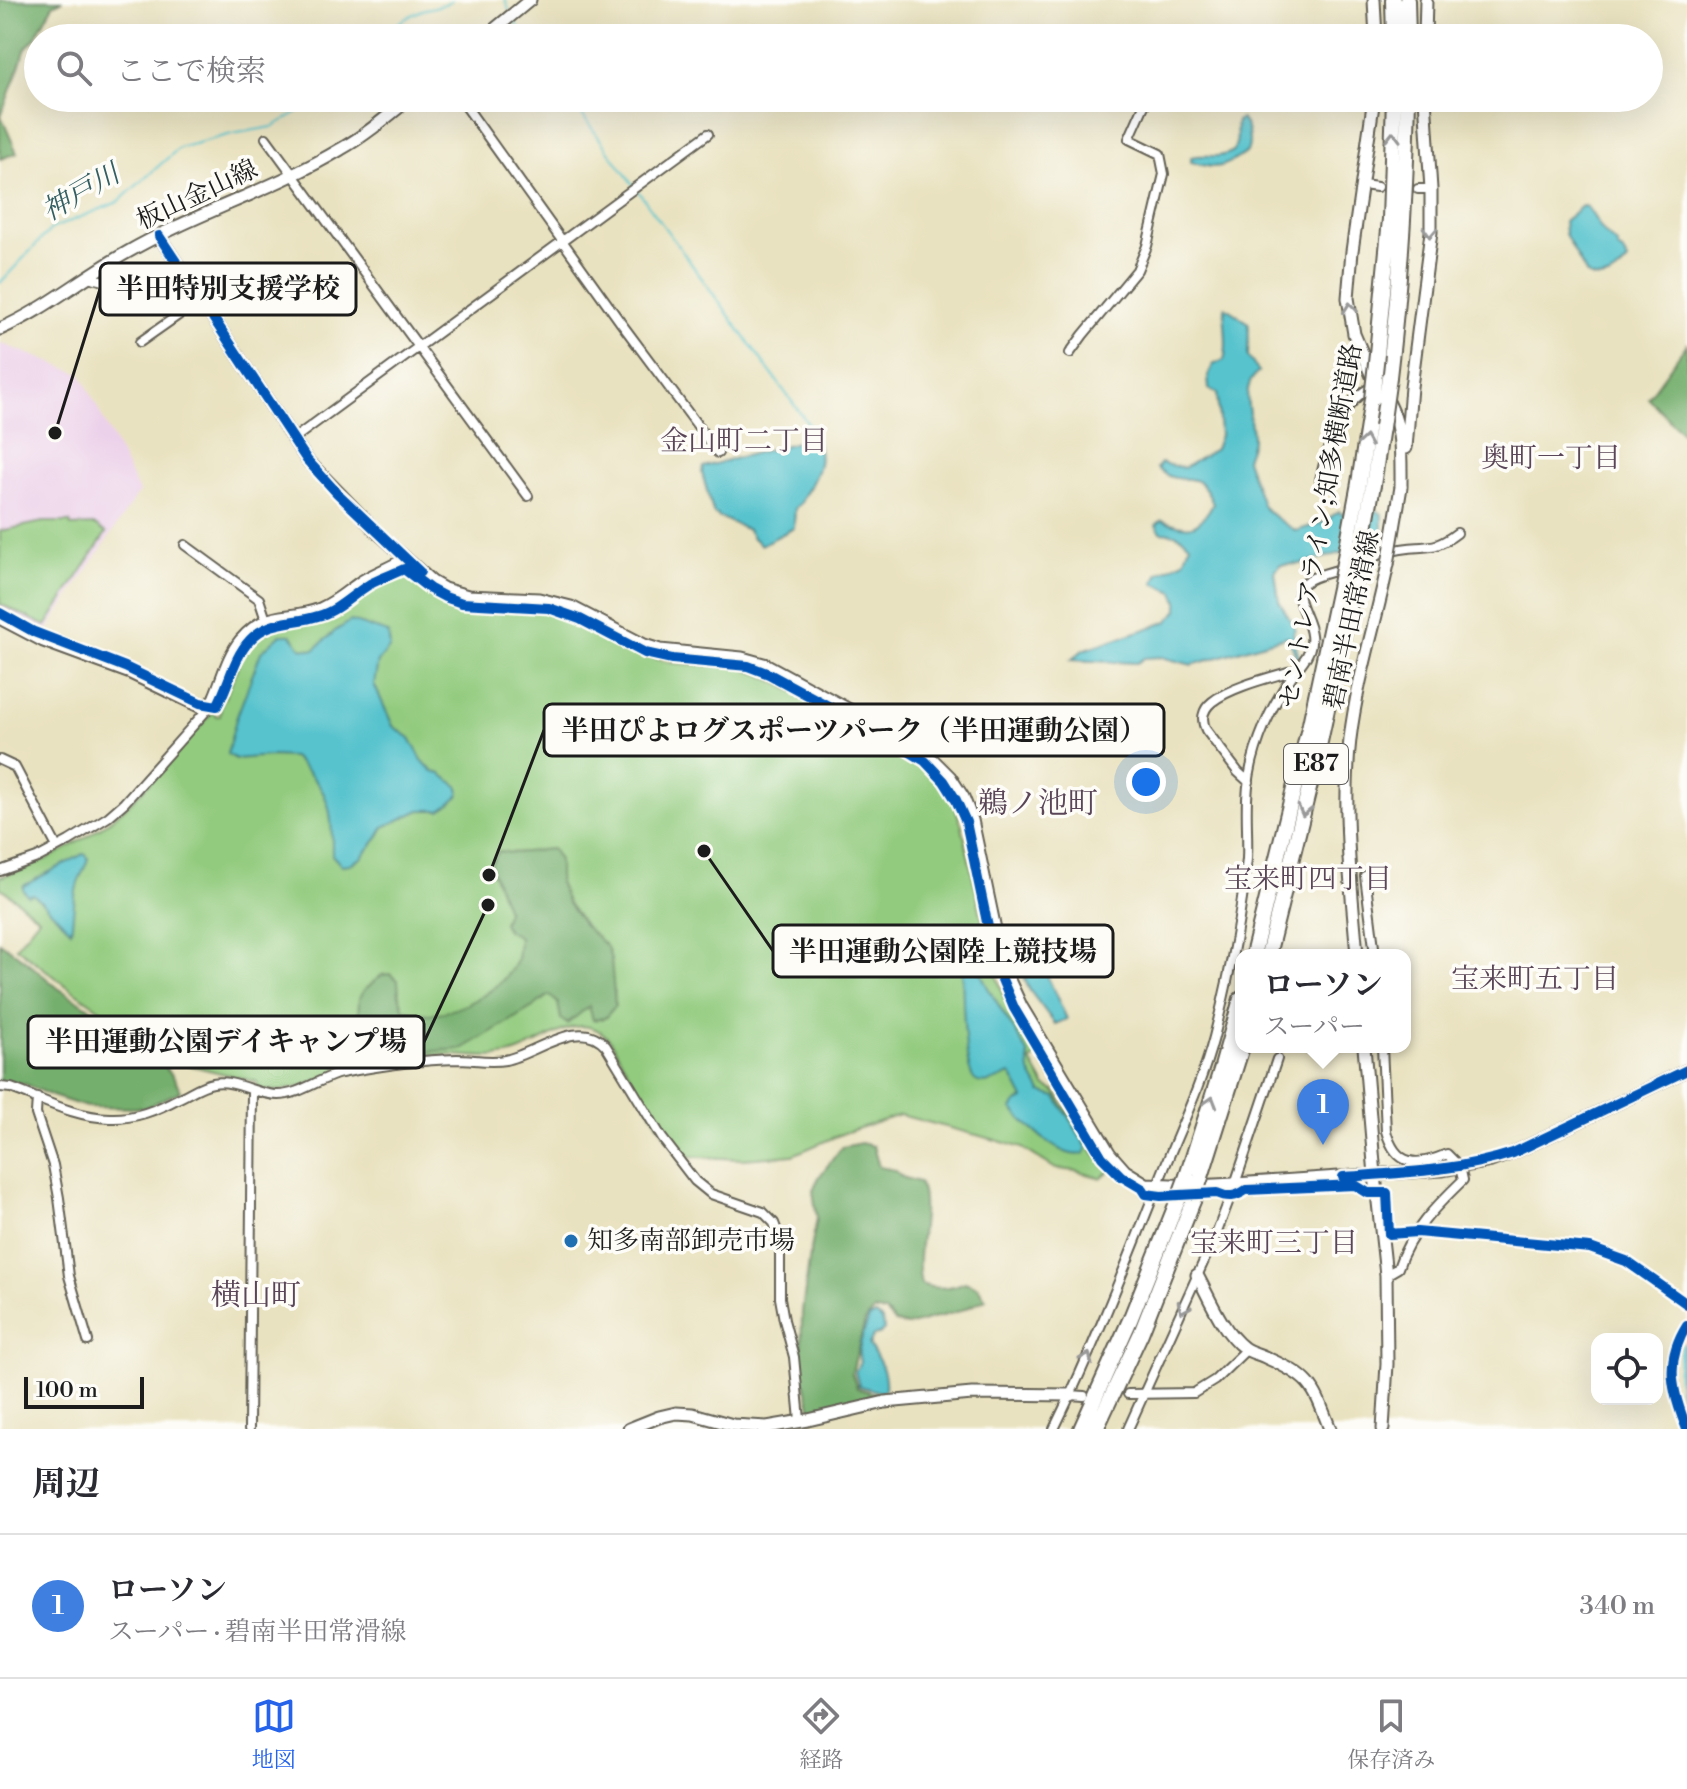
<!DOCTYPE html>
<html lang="ja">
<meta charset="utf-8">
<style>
:root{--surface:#fff;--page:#f2f2f3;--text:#2b2b33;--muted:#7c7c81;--line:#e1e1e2;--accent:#2563eb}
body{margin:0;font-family:"Libre Bodoni","Noto Serif JP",serif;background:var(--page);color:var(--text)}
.controls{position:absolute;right:24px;bottom:24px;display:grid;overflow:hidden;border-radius:16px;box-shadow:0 8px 32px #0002}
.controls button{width:72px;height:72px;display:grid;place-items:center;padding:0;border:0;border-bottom:2px solid var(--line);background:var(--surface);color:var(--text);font:40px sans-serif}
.scale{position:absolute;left:24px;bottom:20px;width:120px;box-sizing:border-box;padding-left:8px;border:4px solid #1c1c1c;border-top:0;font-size:22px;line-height:28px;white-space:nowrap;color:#1c1c1c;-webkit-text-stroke:6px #fdfcf7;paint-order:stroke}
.you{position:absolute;left:1146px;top:782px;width:28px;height:28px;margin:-20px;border:6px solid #fff;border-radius:50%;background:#1a73e8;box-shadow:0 0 0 12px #1a73e833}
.badge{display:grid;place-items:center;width:52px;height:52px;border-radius:50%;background:var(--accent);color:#fff;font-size:26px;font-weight:700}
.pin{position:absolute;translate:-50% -66px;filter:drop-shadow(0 2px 4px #0008)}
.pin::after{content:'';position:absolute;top:42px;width:28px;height:24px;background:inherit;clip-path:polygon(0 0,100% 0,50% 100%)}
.popup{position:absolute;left:1235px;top:949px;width:176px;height:104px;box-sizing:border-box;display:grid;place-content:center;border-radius:16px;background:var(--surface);filter:drop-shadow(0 2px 6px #0005);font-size:26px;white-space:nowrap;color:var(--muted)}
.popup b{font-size:30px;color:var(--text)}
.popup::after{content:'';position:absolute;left:50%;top:100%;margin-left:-16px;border:16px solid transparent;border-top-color:var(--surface)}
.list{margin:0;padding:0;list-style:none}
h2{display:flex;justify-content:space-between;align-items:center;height:104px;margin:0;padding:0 32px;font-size:34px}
h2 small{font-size:26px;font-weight:400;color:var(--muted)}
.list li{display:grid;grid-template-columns:52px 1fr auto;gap:24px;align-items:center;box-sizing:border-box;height:144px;padding:0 32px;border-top:2px solid var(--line)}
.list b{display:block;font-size:30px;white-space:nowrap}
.list p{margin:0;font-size:26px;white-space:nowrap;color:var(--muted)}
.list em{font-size:26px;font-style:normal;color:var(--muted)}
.icon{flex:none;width:44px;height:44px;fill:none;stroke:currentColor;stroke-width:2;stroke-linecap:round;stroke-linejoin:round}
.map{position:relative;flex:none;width:1687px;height:1429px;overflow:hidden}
.search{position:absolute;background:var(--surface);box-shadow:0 8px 32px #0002;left:24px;right:24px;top:24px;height:88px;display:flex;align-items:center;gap:20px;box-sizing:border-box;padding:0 28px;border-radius:44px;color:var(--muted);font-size:30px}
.sheet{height:248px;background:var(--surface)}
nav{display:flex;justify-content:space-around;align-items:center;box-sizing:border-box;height:112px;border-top:2px solid var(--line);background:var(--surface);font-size:22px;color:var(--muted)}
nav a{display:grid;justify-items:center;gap:4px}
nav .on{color:var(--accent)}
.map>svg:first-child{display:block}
</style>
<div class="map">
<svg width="1687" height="1429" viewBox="0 0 1687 1429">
<rect width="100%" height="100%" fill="#fdfcf7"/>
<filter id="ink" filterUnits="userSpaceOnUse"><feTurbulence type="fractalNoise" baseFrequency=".0125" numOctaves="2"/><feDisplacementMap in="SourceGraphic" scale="16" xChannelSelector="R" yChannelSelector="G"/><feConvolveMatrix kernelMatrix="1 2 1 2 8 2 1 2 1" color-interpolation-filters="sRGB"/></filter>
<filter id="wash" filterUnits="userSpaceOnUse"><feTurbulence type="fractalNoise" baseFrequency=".006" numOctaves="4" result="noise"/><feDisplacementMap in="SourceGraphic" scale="32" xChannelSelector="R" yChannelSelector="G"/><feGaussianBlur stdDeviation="1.8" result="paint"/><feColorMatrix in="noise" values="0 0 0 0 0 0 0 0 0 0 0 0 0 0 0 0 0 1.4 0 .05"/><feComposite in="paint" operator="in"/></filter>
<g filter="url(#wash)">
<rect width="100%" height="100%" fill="#e9e2c0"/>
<path fill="#ecd1ea" d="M0,343L81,374L139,492L46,632L0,609Z"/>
<path fill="#92cb7e" stroke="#57744d" stroke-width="2" d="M43,522H70L71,526L95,525L106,533L46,626L0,604V531Z
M404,572L425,590L448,603L464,607L543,609L584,624L635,653L671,663L738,667L759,674L821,705L904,753L926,770L942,787L954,804L962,826L990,956L1003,994L1038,1056L1031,1061L1045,1086L1055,1091L1094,1152L1109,1171L1101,1178L1076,1171L1056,1169L1022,1148L992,1139L900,1115L844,1133L793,1155L743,1159L680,1156C657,1127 642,1094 623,1063C618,1055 614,1043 607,1037C579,1009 545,1043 518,1052C492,1062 461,1053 433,1055C401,1058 369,1063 336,1066V1073C307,1084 288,1095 257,1089V1082L177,1062L72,990L16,947L39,918L0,887V877C44,864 96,836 130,803C159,774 186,741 214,711L216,716H220L221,704L227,693L242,654L252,641L279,625L316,620L334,612L366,591Z"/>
<path fill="#75af6d" stroke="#486644" stroke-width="2" d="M0,0H63L53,5L35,38L26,48L1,116L17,153L0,159Z
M1687,344V438L1648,398Z
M552,849L559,860V882L567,902L584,925L607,947L611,959L615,1006L605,1018L593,1020L589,1006L567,1024L561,1019L558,1003L549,995L533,1007L462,1049L382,1055L367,1045L355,1033L358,1022L359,999L364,990L382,975L390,974L398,981L399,995L404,1010C412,1011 421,1014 429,1014C459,1013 503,990 516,961C519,954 518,944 519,937L507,930L503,923L507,910L490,865L499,851C517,855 534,850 552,849Z
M0,942L26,961L58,988L137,1038L173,1076L181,1091L145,1108L86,1107L52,1096L25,1084L8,1082L0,1084Z
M861,1143L873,1146L879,1167L895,1170L902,1177L919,1182C931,1210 913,1252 921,1284C935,1290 951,1288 965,1282L978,1287L986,1299L960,1311L907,1326L894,1322L885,1312L874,1311L865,1321L852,1373L857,1388L881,1396L813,1414L801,1370L802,1311L810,1254L817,1218L813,1191L819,1177L842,1147Z"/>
<path fill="#56c3cd" stroke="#397074" stroke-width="2" d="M1241,119C1249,127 1251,142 1247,152C1226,167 1217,171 1191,162V157C1206,153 1215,160 1232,152C1240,140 1235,134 1237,121Z
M1582,206L1587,207C1599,223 1600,232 1617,244L1618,249L1625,254L1628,261C1617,274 1603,285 1587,275L1565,234L1564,221Z
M1225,307L1249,323L1248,357L1259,372C1237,387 1253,418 1252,440C1251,446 1248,453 1246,459L1263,507L1276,518L1296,531L1324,522L1339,511L1341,514L1369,506L1382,514V531L1372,545L1300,564L1280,565L1275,572L1279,601L1295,628L1293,634L1299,657H1296L1288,636L1192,665L1161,657L1144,658L1137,663L1071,660L1083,650L1167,622L1178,610V602L1174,592L1154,583L1159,573L1184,561L1190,545C1182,534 1173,533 1161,532L1156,525L1162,520C1191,530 1196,531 1213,504C1197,461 1182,492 1157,468L1161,463L1184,468L1215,449L1220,435L1217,393L1209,389L1208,376L1213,365L1224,360C1229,342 1223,325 1225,307Z
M816,437C822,457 821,465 811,484C808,491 803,495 801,503L795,508L794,528L761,545L753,538L748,530L719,517L713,512L702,473L703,467Z
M351,621L388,633L390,647L378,662L374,684L393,726L410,738L422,760L433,772L441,774L459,787V795L451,803L440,810H420L384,827L377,839L361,858L350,864L341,865L332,855C332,805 331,793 293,757L270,756L236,759L227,754L236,719L261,652L280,635H291L301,648L314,650L335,631Z
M83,854L86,855L88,858C86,867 81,874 78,883C73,899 74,915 71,930L33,894L28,896L23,890V886Z
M966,955L974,958L987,986L1028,1053L1030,1072L1041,1092L1056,1097L1084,1142L1087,1148L1085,1153C1064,1163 1026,1124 1012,1109L1016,1103L1024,1099L1011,1074C1001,1077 986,1087 976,1081C962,1073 963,983 962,965L963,958Z
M1044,969L1067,1019L1055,1024L1030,991L1024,978Z
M876,1315L882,1320L884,1330L880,1334L873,1336L869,1345C878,1358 887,1371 885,1389L881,1392L859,1386L855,1372L860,1362C856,1349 864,1331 869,1318Z"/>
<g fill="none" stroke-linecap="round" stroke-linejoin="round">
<path stroke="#56c3cd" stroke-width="2" d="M505,0L509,10
M513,19L526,38
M381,38C392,27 406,17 420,11C431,6 442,8 452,0
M570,98L634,186
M638,191L812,429
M0,283L51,229L118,202L179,148L232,134L272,127L322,98"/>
<path stroke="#56c3cd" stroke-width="14" d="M1687,1349C1683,1366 1682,1380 1687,1397"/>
</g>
</g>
<g filter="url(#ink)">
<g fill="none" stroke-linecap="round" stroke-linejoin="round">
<g stroke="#646155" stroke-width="12">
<path id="street" d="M406,27L414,38
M460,98L621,323L718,453
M266,138L528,496
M1363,185L1377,187
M1418,189H1431
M88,277L182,300L187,309L140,342
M1070,353L1083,335L1137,270L1147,246L1164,174L1160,154L1129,139L1146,101
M292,440L708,134
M1320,480C1328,444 1339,402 1375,385
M185,545L259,599L266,620
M1357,563C1371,558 1386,551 1401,549C1429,544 1432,552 1457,533
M0,620L42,642L129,674L206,711
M0,760L15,767L57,847
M1249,782L1238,772L1206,730C1201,720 1202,710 1212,702C1230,687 1272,677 1295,670
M0,871L37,858L69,841L108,817L124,803L206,711L213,701
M1365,876L1375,955
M1382,1047L1386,1131C1396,1167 1417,1167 1447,1154L1460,1167L1463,1180C1437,1205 1409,1233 1398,1268L1386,1275
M0,1087L11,1088C44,1100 74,1117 110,1118C135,1119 157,1110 179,1098C190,1093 201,1085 213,1083C236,1079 256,1095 278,1095C300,1095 320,1078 341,1073C378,1066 419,1060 457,1059C473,1059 489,1063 505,1060C536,1054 580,1015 606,1046L662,1138L695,1181L711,1194L763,1212L774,1223L780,1239V1298L784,1320L794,1357L800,1420
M37,1098L36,1114L53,1165L59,1198L69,1276L88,1341
M1128,1394L1194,1393L1215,1380L1246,1350
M1071,1395L1084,1396
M249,1429L252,1090
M1054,1429C1093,1349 1125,1267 1158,1184C1177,1134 1200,1090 1214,1037C1228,982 1241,917 1247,859C1248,839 1246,819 1247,799C1249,749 1273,699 1303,661C1329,629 1284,602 1304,583C1314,575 1332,572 1344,568
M1128,1429L1217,1232L1235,1184L1277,1059"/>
</g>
<g stroke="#646155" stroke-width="15">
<path id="secondary" d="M1374,0L1376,38
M484,38L530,0
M1425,38L1426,0
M159,236L307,460L377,532L432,582L444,589L468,596L539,599L571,607L644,645L660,650L742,658L767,665L890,732L933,760L950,777L963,797L972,820L1003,967L1021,1006L1110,1154L1125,1171L1146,1184L1195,1186L1235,1184L1442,1170L1491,1161L1513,1153L1687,1070
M0,329C46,309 83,277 126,253C195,213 273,190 341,149C366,135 388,116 410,98
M1374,381L1354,334L1348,298L1352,251L1374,98
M1384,395C1403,423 1401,455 1401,487
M1406,448L1411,387L1431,232V189L1425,98
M213,701C222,682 227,657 241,640C269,608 287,622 320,609C335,603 348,591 361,582C375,573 391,568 405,559
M1357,955C1351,883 1342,811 1350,739C1357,680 1376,622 1388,564
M1364,1047L1375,1175L1386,1275L1387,1364L1383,1429
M1197,1275C1210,1299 1222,1331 1244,1348C1251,1353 1260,1354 1267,1358C1312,1378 1313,1385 1330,1429
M629,1429L659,1417L676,1413L693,1414L733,1425L767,1427L808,1420L885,1402L972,1394L1071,1395"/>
</g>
<g stroke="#646155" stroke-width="18">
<path id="highway" d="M1393,0L1394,38
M1407,0L1408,38
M1377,354L1390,219L1394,98
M1389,377C1400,284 1406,192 1408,98
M1359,483L1372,399
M1373,485L1382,427
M1253,955L1310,724L1341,579
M1268,955L1316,760L1357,571
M1187,1176L1222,1067L1241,999
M1201,1177L1242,1047
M1081,1429L1130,1320L1178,1200
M1096,1429L1141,1333L1193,1201"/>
</g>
<use href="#street" stroke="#fff" stroke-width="8"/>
<use href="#secondary" stroke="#fff" stroke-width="11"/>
<use href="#highway" stroke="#fff" stroke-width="14"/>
<g stroke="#646155" stroke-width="15" stroke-linecap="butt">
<path id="secondary-bridge" d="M1388,564L1401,487"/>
</g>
<g stroke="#646155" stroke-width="18" stroke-linecap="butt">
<path id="highway-bridge" d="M1372,399L1377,354
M1382,427L1389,377
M1357,571L1373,485
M1341,579L1359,483
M1178,1200L1187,1176
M1193,1201L1201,1177"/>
</g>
<use href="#secondary-bridge" stroke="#fff" stroke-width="11"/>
<use href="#highway-bridge" stroke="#fff" stroke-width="14"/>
<g stroke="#fdfcf7" stroke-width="15">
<path id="cycleway" d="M159,236L307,460L337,493L420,572
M0,613L34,632L125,667L200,703L217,706C229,685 233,658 250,640C269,619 294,624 318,616C338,611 353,594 370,584C381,578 393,574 404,569L430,589L445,597L462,603L549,608L580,619L645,653L672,659L748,666L769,674L887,738L925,761L944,781L956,800L966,822L996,965L1014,1008L1102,1157L1121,1176L1143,1189L1146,1194L1161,1196L1217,1193C1228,1198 1236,1197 1246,1190L1355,1185L1368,1193H1387L1389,1234L1417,1232L1590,1248L1626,1261L1687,1304
M1343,1177C1400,1173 1458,1171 1513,1153L1687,1070
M1687,1325C1664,1361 1672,1392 1687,1429"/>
</g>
<use href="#cycleway" stroke="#0057b8" stroke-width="10"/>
</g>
<defs><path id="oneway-chevron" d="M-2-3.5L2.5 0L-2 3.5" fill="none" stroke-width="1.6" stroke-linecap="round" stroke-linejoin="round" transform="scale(2)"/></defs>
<g stroke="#999">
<use href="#oneway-chevron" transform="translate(1393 137) rotate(-89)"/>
<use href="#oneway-chevron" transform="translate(1430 232) rotate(93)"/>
<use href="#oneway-chevron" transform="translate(1350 308) rotate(-96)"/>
<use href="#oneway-chevron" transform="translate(1365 441) rotate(-81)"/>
<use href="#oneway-chevron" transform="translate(1304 811) rotate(104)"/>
<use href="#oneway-chevron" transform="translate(1211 1102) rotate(-73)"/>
<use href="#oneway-chevron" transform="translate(1183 1308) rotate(114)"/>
<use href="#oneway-chevron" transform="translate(1087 1358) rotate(-66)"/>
</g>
</g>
<circle fill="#1f6fb2" stroke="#fdfcf7" stroke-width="3" cx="571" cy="1241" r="8"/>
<g text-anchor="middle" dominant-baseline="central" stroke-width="7" stroke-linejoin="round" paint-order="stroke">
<rect fill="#fdfcf7" stroke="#605f5e" stroke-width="2" x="1284" y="744" width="64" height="40" rx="6"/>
<g font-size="24" font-weight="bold" fill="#1c1c1c">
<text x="1316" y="764">E87</text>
</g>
<g font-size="26" fill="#1c1c1c" stroke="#fdfcf7">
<text transform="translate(197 195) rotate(-25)">板山金山線</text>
<text transform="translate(1321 526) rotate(-80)">セントレアライン;知多横断道路</text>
<text transform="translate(1352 620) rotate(-78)">碧南半田常滑線</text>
</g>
<g font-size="26" fill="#1c1c1c" stroke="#fdfcf7" text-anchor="start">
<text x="587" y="1241">知多南部卸売市場</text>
</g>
<g font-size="28" font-style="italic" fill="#335f63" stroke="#fdfcf7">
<text transform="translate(81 193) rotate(-30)">神戸川</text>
</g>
<g font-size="28" fill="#5a4658" stroke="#fdfcf7">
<text x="744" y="441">金山町二丁目</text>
<text x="1551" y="458">奥町一丁目</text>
<text x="1308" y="879">宝来町四丁目</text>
<text x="1535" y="979">宝来町五丁目</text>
<text x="1274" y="1243">宝来町三丁目</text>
</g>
<g font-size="30" fill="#5a4658" stroke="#fdfcf7">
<text x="1038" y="804">鵜ノ池町</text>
<text x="256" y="1296">横山町</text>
</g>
</g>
<path fill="none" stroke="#1c1c1c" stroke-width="3" d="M55 433L100 289M489 875L544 730M704 851L773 951M488 905L424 1042"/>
<g fill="#1c1c1c" stroke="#fdfcf7" stroke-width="3">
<circle cx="55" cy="433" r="8"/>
<circle cx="489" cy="875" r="8"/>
<circle cx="704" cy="851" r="8"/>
<circle cx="488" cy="905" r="8"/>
</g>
<g fill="#fdfcf7" stroke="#1c1c1c" stroke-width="3">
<rect x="100" y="263" width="256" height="52" rx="8"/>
<rect x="544" y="704" width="620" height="52" rx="8"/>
<rect x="773" y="925" width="340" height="52" rx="8"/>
<rect x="28" y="1016" width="396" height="52" rx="8"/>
</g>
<g font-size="28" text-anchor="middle" font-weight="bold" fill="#1c1c1c">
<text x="228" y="298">半田特別支援学校</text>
<text x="854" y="740">半田ぴよログスポーツパーク（半田運動公園）</text>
<text x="943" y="961">半田運動公園陸上競技場</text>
<text x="226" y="1051">半田運動公園デイキャンプ場</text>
</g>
</svg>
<div class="controls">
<button><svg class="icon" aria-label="locate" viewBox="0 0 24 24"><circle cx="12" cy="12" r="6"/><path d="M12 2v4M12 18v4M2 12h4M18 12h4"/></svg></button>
</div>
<div class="scale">100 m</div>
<div class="you"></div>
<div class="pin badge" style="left:1323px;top:1145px;background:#3f7fe0">1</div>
<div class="popup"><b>ローソン</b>スーパー</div>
<div class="search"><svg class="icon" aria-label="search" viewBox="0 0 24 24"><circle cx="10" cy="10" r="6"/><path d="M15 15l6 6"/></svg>ここで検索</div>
</div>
<section class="sheet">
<h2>周辺<small></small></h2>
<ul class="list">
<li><span class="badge" style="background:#3f7fe0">1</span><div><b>ローソン</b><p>スーパー · 碧南半田常滑線</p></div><em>340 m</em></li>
</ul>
</section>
<nav>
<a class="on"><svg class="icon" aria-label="map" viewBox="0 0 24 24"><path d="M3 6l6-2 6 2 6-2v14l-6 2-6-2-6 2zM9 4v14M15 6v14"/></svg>地図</a>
<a><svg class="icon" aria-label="directions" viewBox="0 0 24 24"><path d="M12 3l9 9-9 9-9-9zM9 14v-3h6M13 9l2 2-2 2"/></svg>経路</a>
<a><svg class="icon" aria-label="saved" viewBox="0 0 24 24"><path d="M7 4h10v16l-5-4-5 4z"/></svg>保存済み</a>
</nav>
